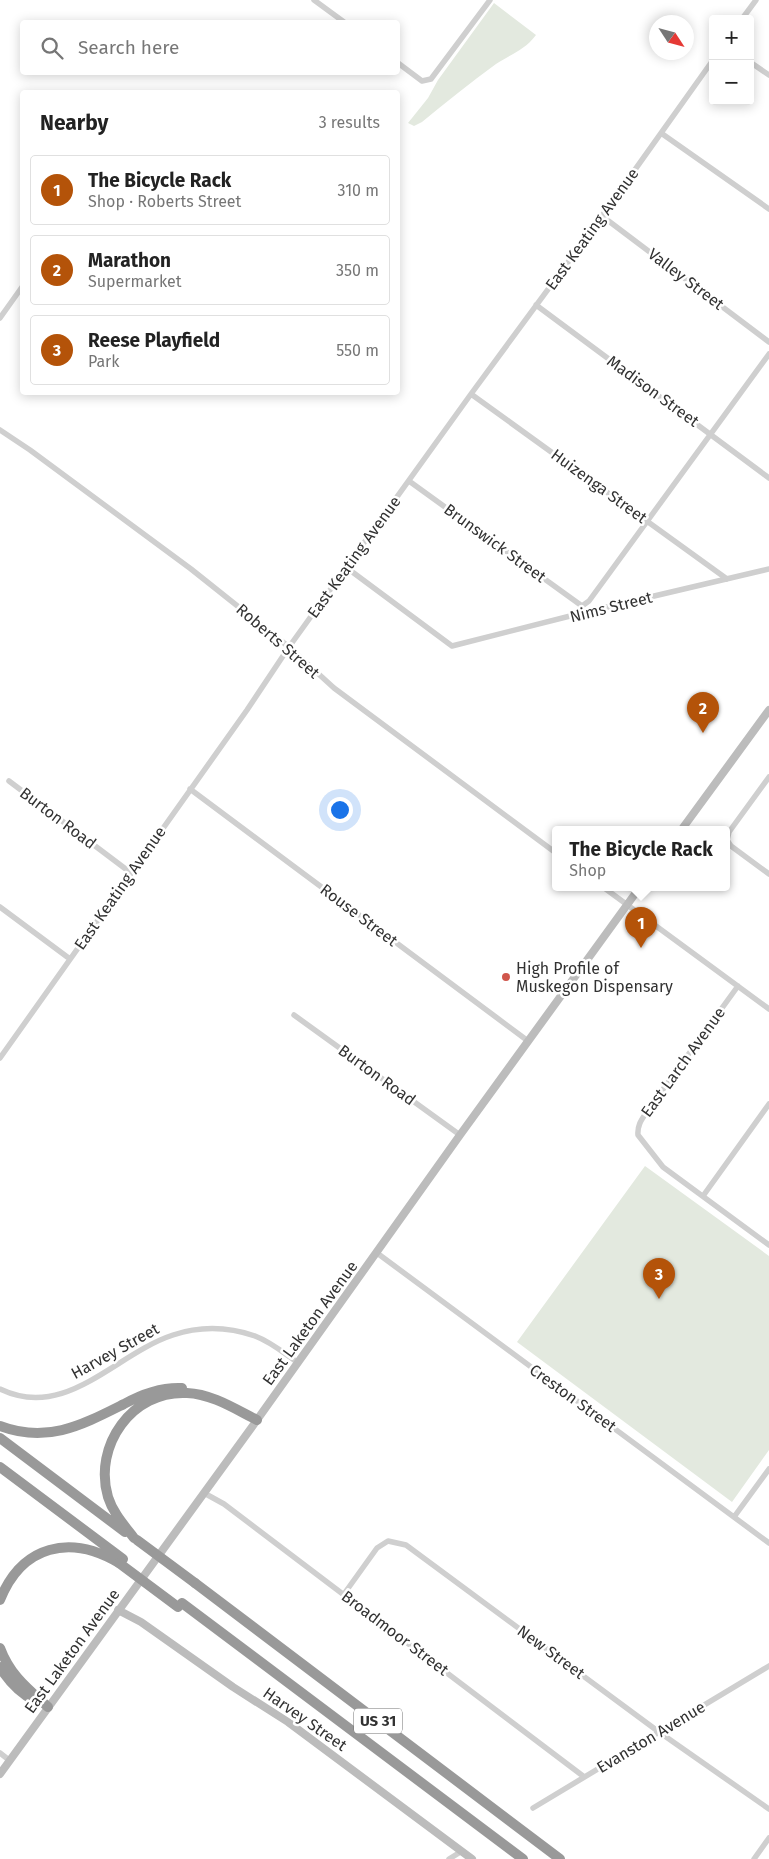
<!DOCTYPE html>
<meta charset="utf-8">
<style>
:root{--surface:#fff;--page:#f6f6f6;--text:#222;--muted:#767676;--line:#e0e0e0;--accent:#b45309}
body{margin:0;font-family:"Fira Sans",sans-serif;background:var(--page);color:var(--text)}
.controls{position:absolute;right:15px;top:15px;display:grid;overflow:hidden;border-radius:5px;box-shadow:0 2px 12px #0003}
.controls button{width:45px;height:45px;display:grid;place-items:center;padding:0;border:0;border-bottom:1px solid var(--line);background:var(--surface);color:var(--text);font:25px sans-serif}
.compass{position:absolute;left:649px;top:15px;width:45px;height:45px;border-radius:50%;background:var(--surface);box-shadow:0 2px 12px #0003;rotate:126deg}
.you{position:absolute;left:339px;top:809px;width:18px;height:18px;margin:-12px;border:4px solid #fff;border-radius:50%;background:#1a73e8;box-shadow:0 0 0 8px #1a73e833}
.badge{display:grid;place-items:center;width:32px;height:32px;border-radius:50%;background:var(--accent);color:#fff;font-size:16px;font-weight:700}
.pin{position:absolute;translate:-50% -41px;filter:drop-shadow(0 1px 2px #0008)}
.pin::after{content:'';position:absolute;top:26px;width:18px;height:15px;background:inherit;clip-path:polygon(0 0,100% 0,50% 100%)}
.popup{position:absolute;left:552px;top:826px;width:178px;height:65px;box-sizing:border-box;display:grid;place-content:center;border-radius:5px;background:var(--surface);filter:drop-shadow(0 1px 4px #0005);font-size:16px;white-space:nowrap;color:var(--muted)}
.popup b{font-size:19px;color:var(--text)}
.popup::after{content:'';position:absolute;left:50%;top:100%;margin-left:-10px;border:10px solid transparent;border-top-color:var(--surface)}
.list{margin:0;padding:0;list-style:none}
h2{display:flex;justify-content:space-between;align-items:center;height:65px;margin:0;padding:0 20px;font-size:21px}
h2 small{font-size:16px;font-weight:400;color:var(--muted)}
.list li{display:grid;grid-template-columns:32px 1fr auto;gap:15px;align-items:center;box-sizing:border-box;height:70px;margin:0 10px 10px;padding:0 10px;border:1px solid var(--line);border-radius:5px}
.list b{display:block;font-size:19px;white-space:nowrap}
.list p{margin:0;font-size:16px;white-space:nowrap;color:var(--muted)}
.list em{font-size:16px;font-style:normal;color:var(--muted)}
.icon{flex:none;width:28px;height:28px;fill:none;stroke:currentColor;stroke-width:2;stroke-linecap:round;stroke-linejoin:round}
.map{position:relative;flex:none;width:769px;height:1859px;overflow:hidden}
.search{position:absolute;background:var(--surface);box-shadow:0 2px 12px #0003;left:20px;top:20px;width:380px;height:55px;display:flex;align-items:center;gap:12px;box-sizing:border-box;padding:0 18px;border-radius:5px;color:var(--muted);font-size:19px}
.panel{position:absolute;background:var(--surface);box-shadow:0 2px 12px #0003;left:20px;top:90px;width:380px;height:305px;border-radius:5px}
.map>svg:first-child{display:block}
</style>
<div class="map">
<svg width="769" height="1859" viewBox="0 0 769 1859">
<rect width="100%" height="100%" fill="#fff"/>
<path fill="#e3e9df" d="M494,3L536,35C525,50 511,54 496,64C470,83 446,102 422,122L414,126L408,123L428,98L438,80Z
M645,1166L769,1256V1450L732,1502L517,1342Z"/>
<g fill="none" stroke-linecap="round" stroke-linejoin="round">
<path stroke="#cfcfcf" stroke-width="5.5" d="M314,0L344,22
M742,19L756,0
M750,62L769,75
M398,63L422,81L431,79L490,0
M661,133L769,209
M602,216L769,342
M536,305L769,478
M0,318L22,287
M471,394L727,579
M0,430L30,450L191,569L289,647L334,688L556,853
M409,481L582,606L589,601L769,354
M347,568L452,646L582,613L769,569
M769,777L729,832L727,840L731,846L769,874
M9,781L131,873
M190,789L528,1041
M603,887L769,1009
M0,907L70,959
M738,986L648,1110C643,1118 637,1124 638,1135L663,1167L769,1245
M294,1015L460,1135
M0,1058L247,710L289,647L471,394L602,216L713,60
M703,1196L769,1104
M377,1253L769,1543
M0,1389C66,1421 115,1354 173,1335C200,1326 229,1327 255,1336C271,1342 284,1353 297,1362
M204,1493L224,1504L583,1776
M734,1517L769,1469
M344,1594L377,1548L388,1541L406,1545L659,1732L769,1809
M0,1753L9,1760
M533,1808L769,1666
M449,1859L462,1851
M754,1859L769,1838"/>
<path stroke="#bcbcbc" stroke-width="8" d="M682,829L769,710
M118,1610L141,1622L233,1687L288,1722L472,1859
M0,1774L257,1420L460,1135L640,887"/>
<path stroke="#999" stroke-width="10" d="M0,1426C47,1444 82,1425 124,1404C142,1394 161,1387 182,1388
M0,1438L125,1532
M0,1467L123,1559
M134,1538C124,1525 113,1513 108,1497C93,1446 132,1390 187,1393C212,1394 235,1409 257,1420
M195,1583L560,1859
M0,1600C22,1545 70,1534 119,1563
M182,1603L523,1859
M0,1648C10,1675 27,1688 48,1707
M0,1667C9,1682 20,1693 35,1701"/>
<path stroke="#999" stroke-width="10" d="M137,1540L195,1583
M119,1563L178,1607"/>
</g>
<circle fill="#d0564c" stroke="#fff" stroke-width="2" cx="506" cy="977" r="5"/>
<g text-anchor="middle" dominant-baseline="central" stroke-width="5" stroke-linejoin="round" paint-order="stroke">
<rect fill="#fff" stroke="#707070" stroke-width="1" x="354" y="1708.5" width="48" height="25" rx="4"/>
<g font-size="15" font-weight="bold" fill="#323232">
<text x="378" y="1721">US 31</text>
</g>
<g font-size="16" fill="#323232" stroke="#fff">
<text transform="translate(592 229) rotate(-54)">East Keating Avenue</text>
<text transform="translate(686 279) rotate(37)">Valley Street</text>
<text transform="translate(653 391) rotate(36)">Madison Street</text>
<text transform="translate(599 486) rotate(36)">Huizenga Street</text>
<text transform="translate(495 543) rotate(36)">Brunswick Street</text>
<text transform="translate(354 557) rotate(-54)">East Keating Avenue</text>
<text transform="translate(611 607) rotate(-14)">Nims Street</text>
<text transform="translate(278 641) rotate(41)">Roberts Street</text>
<text transform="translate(58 818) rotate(37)">Burton Road</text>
<text transform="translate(120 888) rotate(-55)">East Keating Avenue</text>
<text transform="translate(359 915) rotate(37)">Rouse Street</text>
<text transform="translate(683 1062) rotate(-54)">East Larch Avenue</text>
<text transform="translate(377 1075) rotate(36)">Burton Road</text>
<text transform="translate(310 1323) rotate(-54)">East Laketon Avenue</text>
<text transform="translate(115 1351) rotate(-29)">Harvey Street</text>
<text transform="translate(573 1398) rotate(36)">Creston Street</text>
<text transform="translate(395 1633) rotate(37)">Broadmoor Street</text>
<text transform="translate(72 1651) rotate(-54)">East Laketon Avenue</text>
<text transform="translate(551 1652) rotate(36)">New Street</text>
<text transform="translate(305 1719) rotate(35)">Harvey Street</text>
<text transform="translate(651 1737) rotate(-31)">Evanston Avenue</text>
</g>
<g font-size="16" fill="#323232" stroke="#fff" text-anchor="start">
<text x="516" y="968">High Profile of<tspan x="516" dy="18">Muskegon Dispensary</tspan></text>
</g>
</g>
</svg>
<div class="controls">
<button>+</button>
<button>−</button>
</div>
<svg class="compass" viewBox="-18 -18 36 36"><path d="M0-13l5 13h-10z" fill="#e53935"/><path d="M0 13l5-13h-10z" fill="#767676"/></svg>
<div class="you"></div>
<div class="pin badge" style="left:641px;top:948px">1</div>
<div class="popup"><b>The Bicycle Rack</b>Shop</div>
<div class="pin badge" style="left:703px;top:733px">2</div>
<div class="pin badge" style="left:659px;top:1299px">3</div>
<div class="search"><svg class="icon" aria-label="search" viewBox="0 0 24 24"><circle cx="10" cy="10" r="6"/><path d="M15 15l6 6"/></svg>Search here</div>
<section class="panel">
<h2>Nearby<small>3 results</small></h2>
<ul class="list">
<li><span class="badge">1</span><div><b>The Bicycle Rack</b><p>Shop · Roberts Street</p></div><em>310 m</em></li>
<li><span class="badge">2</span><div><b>Marathon</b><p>Supermarket</p></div><em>350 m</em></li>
<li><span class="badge">3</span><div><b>Reese Playfield</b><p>Park</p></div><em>550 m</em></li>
</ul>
</section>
</div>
